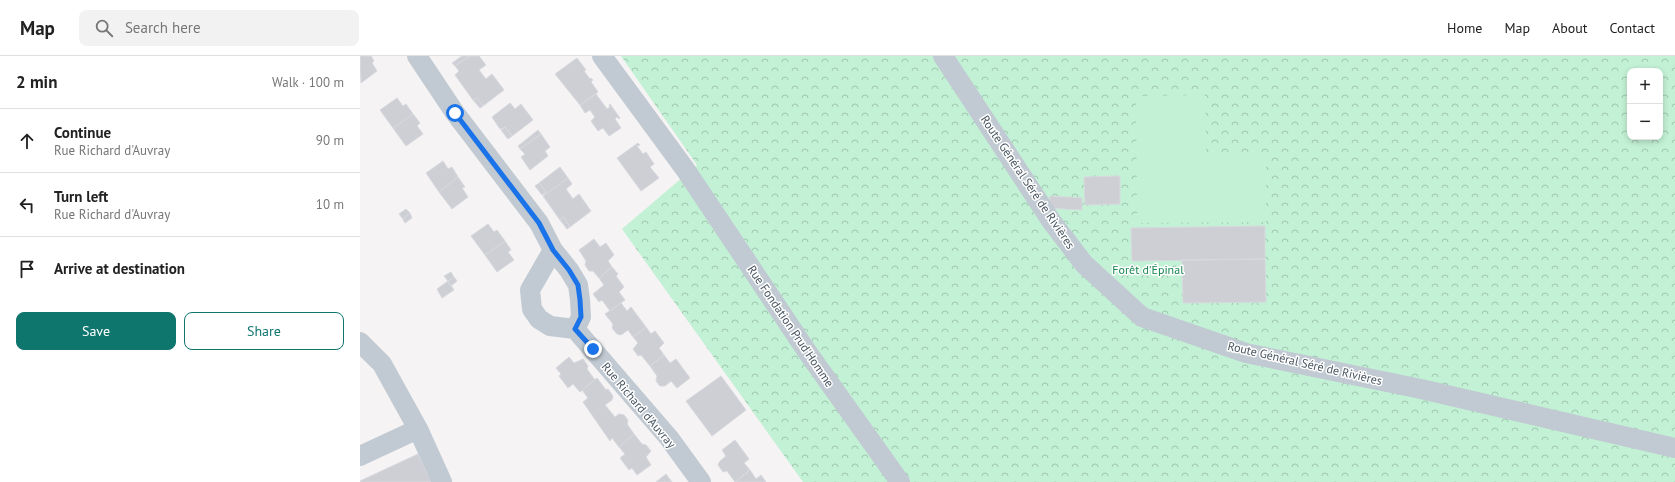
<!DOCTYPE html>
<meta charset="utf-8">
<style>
:root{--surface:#fff;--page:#f2f2f2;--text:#222;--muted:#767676;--line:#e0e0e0;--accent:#0f766e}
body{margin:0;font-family:"PT Sans",sans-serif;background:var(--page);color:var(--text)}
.controls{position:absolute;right:12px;top:12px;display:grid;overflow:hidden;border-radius:8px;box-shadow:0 2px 6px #0003}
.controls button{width:36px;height:36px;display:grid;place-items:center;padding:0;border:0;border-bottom:1px solid var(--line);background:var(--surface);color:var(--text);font:20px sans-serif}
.stop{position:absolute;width:12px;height:12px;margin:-9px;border:3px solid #1a73e8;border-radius:50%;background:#fff}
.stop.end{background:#1a73e8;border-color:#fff;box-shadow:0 1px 4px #0008}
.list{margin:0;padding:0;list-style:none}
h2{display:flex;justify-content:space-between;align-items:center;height:52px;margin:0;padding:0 16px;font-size:17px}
h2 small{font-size:13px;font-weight:400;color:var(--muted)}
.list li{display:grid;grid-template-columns:26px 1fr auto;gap:12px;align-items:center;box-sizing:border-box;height:64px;padding:0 16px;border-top:1px solid var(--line)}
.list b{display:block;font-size:15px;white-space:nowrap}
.list p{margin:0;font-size:13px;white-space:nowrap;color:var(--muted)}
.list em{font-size:13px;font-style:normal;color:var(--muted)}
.actions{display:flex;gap:8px;padding:12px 16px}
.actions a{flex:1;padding:9px 0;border:1px solid var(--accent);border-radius:8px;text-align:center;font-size:14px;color:var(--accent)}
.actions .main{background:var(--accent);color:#fff}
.icon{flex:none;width:22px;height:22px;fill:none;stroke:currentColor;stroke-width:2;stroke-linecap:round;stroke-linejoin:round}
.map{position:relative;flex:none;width:1315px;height:426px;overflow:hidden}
header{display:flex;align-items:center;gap:24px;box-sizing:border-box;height:56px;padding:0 20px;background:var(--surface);border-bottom:1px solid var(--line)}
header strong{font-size:19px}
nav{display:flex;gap:22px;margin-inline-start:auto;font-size:14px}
.search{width:280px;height:36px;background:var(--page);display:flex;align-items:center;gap:10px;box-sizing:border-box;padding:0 14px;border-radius:8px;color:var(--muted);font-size:15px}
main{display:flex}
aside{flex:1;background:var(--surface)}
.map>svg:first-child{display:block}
</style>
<header>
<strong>Map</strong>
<div class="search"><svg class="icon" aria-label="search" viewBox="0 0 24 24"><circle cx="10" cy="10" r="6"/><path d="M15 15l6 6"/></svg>Search here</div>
<nav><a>Home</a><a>Map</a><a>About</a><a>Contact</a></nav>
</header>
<main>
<aside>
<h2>2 min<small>Walk · 100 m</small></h2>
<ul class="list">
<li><svg class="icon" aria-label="ahead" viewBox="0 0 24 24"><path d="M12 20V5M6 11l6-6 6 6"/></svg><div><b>Continue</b><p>Rue Richard d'Auvray</p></div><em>90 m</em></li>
<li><svg class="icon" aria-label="left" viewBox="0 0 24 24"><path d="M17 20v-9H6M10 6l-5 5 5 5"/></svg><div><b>Turn left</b><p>Rue Richard d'Auvray</p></div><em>10 m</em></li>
<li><svg class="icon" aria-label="arrive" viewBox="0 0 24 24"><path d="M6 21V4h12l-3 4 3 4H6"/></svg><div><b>Arrive at destination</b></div></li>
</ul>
<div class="actions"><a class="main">Save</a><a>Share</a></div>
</aside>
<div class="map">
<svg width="1315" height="426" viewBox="0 0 1315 426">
<defs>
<pattern id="forest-crowns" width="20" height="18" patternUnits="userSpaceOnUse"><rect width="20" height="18" fill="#c3f1d5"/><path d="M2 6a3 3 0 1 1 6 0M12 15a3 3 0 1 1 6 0" fill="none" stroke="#a0c6b0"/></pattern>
</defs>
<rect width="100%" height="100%" fill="#f5f3f3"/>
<path fill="url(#forest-crowns)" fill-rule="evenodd" d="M261,0H1315V426H443L262,173L337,109ZM1270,15H1300V81H1270Z"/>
<path fill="#c3f1d5" d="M845,39L846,99L906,98V166L777,167L776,40Z"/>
<path fill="#cdcfd5" stroke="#d7d9de" d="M0,0H11L14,5L12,7L17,15L1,27Z
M102,0H110L95,10L92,7Z
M110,0H119L126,9L119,14L126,23L132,18L144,34L123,50L117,42L113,44L95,19L99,15L95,10Z
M217,2L226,14L224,15L230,23L231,22L233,24L231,26L238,36L220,49L195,18Z
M236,38L247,53L250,51L249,49L250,48L260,62L259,63L257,61L255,63L261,72L249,80L243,72L238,75L231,65L235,61L230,54L225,57L220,49Z
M37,42L43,50L46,48L53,58L33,72L20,54Z
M117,42L123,50L120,52L113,44Z
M150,47L155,53L161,48L173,64L152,80L145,71L140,73L132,61Z
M53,58L60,67L57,70L63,78L46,90L33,72Z
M145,71L152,80L148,83L141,74Z
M178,74L181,78L160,93L158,90Z
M181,78L190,91L185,95L188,100L170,114L161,101L165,98L160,93Z
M278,87L280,89L277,90L283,98L286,96L294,108L290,111L299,122L281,135L257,102Z
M83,105L88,113L92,111L98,121L79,136L66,117Z
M200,111L208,122L183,140L186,136L179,127Z
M760,120V148L725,149L724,121Z
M98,121L105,131L102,132L108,141L92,153L79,136Z
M208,122L212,128L206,133L213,143L219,138L231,155L210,171L204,161L200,164L183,140Z
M179,127L186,136L182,139L175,130Z
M690,140L722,142V154L689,152Z
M46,153L50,157L43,163L39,158Z
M50,157L52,162L45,167L43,163Z
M204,161L210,171L207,173L200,164Z
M128,168L134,176L137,174L145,185L125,199L111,180Z
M905,170V203L772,205L771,172Z
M234,183L240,191L246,187L254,199L248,205L252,211L239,222L233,215H229L225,209L226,205L219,194Z
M145,185L151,194L148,196L154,204L137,216L125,199Z
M905,203L906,246L823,247L822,204Z
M252,211L258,218L256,220L264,231L259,236L265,244L250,255L242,244L239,246L233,238L244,229L239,222Z
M91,216L94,221L88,225L84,220Z
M94,221L97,225L91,230L88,225Z
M88,225L94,234L82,242L77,233Z
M261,247L267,255L271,251L286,271L273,281L268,274L261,279L257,278L252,272L253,268L245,258Z
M286,271L291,278L295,275L304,287L299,292L304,299L290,310L281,299L278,300L273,293L278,287L273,281Z
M304,299L310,307L316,303L330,322L317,332L311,325L305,330H300L296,325L297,320L290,310Z
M209,301L214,307L223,303L228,310L227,313L235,324L220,336L213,328L208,332L199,320L201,318L196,312Z
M361,320L386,354L352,380L326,345Z
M237,322L246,334L248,333L253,340L252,344L245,349L255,361L259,358L264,359L268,364L267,368L274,378L259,391L252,382L250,385L223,346L228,342L222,334Z
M274,378L282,388L286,389L291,395L286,401L291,409L277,419L272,412L269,414L260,402L265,398L259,391Z
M375,384L389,403L384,407L390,414L375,426L367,415L363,416L358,409L360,405L366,400L362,394Z
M58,398L71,426H0V425Z
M390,414L396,423L401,419L406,426H375Z
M306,418L312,426H296Z"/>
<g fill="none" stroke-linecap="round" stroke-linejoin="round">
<path stroke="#c1cad2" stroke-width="20" d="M57,0L95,57L179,167L193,194L170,234L172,253L179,263L190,270L215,273L309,382L341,426
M242,0L325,113L448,297L540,426
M583,0L692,166L724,208L782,261L886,297L1061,333L1315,392
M193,194L209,214L218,229L220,244L221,261L215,273
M0,286L22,308L58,373L0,400
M58,373L82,426"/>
</g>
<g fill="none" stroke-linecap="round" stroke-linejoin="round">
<path stroke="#1a73e8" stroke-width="5" d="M95,57L179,167L193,194L209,214L218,229L220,244L221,261L215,273L233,293"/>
</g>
<g text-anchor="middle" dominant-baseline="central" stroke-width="3" stroke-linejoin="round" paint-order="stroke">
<g font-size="12" fill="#4a5661" stroke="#fff">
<text transform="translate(668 126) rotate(56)">Route Général Séré de Rivières</text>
<text transform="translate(431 270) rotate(56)">Rue Fondation Prud'Homme</text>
<text transform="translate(945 307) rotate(13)">Route Général Séré de Rivières</text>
<text transform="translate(279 349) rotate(50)">Rue Richard d'Auvray</text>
</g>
<g font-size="12" fill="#17864f" stroke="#fff">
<text x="788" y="213">Forêt d'Épinal</text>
</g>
</g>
</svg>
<div class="controls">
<button>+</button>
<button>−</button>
</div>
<div class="stop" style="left:95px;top:57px"></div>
<div class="stop end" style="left:233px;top:293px"></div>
</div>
</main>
